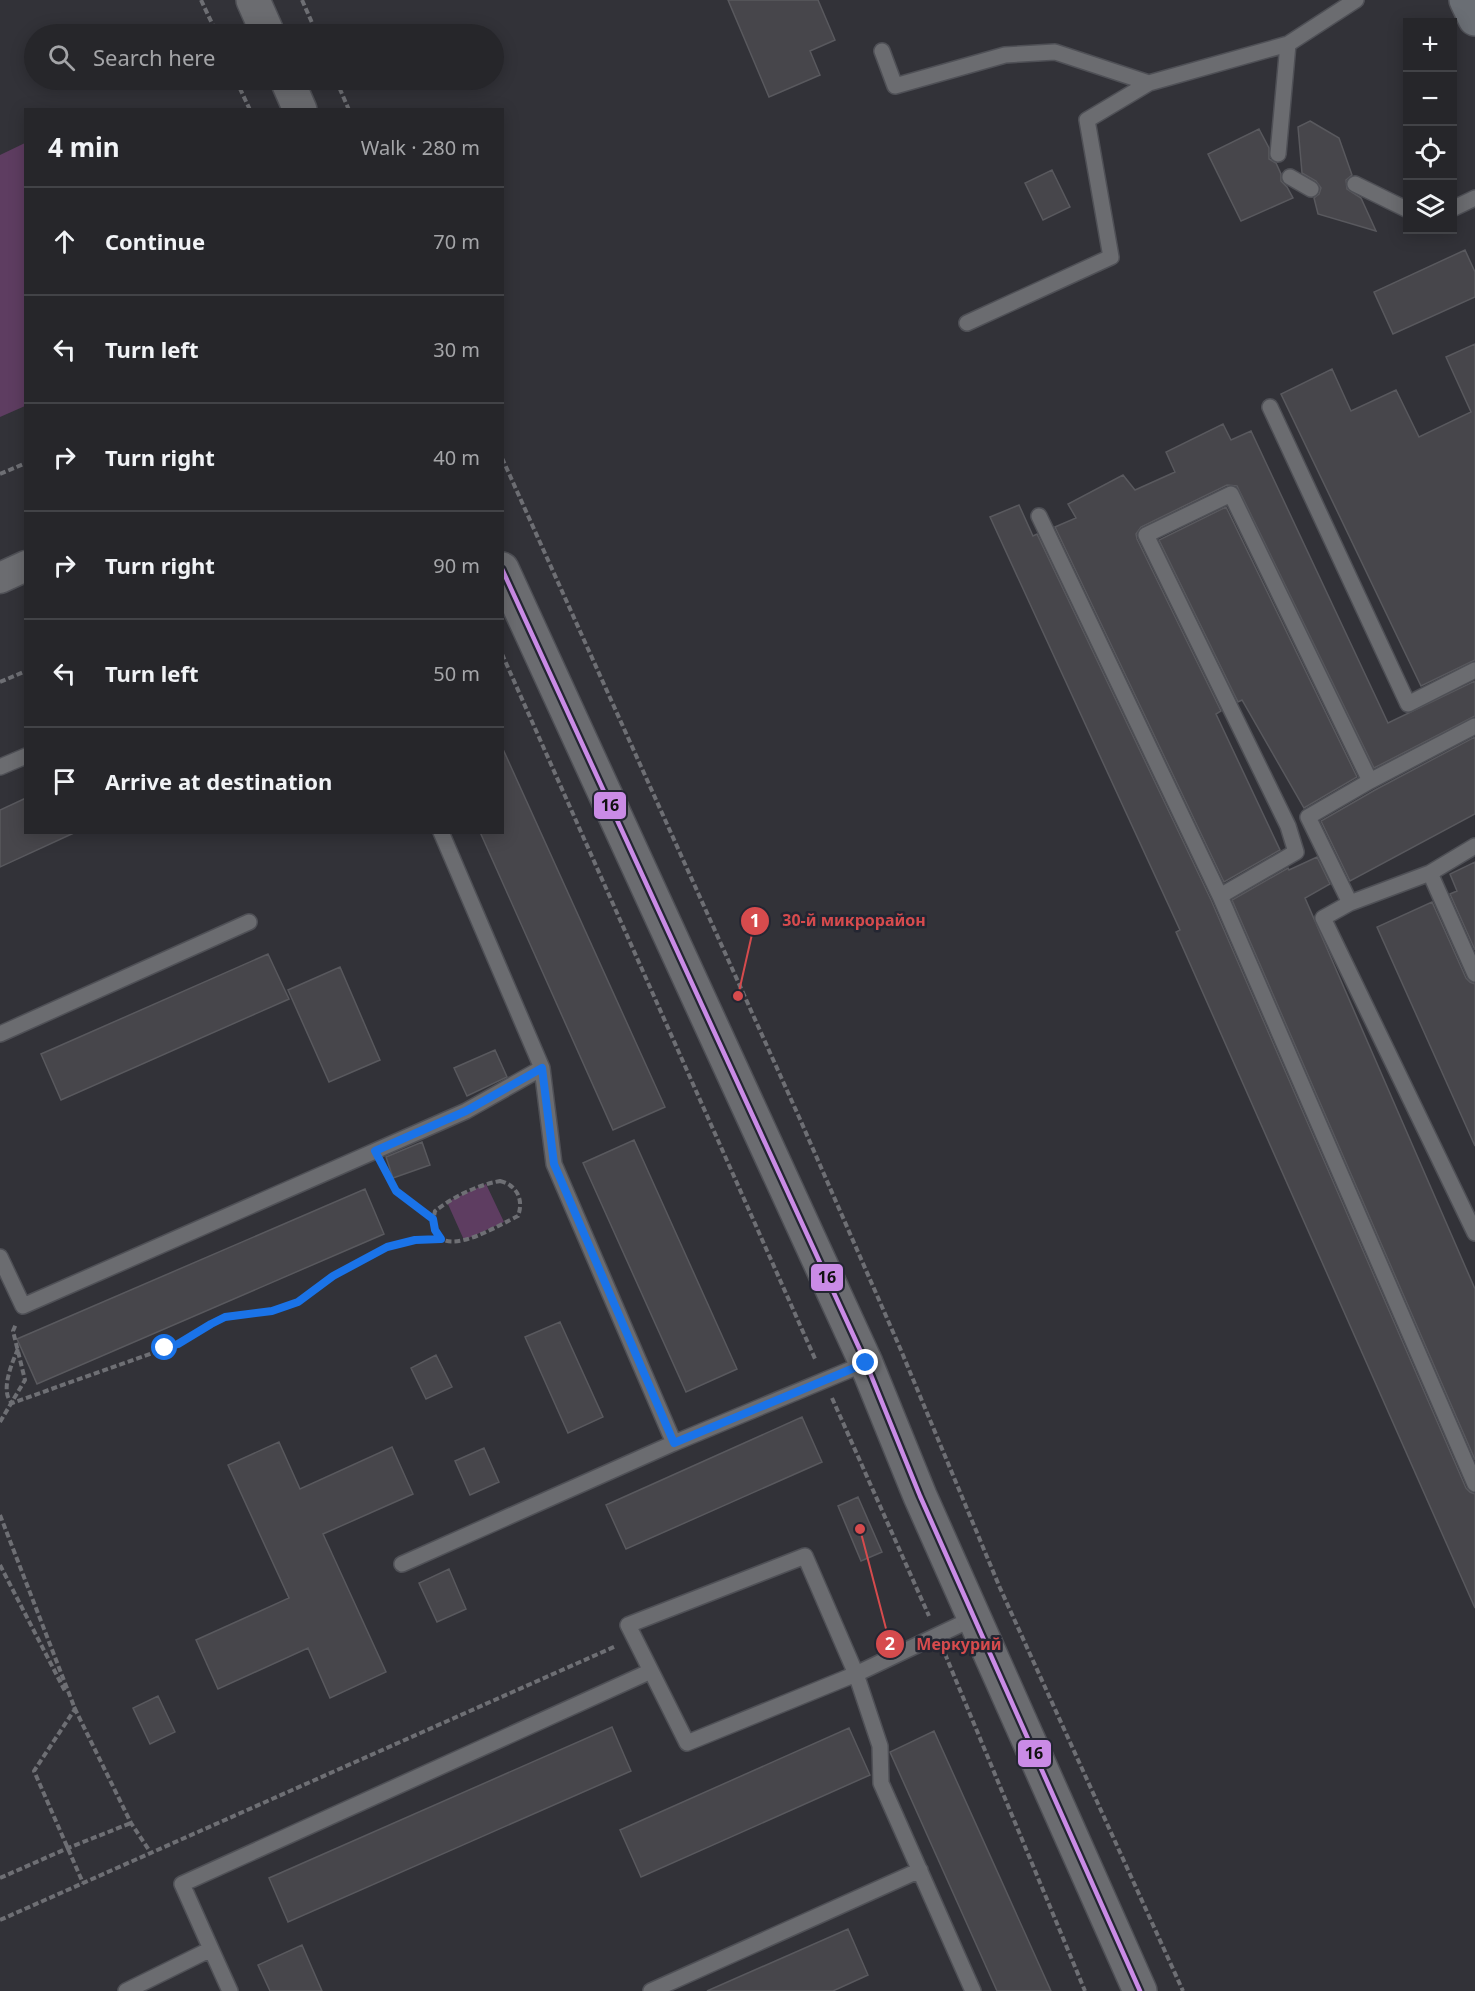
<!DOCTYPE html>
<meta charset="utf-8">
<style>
:root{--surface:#26262a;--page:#2e2e32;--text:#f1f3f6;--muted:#a4a5a8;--line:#424347}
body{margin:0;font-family:"Noto Sans",sans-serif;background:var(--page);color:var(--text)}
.controls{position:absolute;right:18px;top:18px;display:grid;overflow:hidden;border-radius:0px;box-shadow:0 3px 15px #0003}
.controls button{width:54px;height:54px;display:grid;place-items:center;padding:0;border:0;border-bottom:2px solid var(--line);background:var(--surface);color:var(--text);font:30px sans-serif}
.stop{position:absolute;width:18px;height:18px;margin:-14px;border:4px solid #1a73e8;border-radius:50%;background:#fff}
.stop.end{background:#1a73e8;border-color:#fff;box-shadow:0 2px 6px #0008}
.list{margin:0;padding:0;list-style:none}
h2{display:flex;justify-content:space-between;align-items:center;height:78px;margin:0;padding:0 24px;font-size:26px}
h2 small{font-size:20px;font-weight:400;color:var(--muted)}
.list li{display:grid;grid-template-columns:39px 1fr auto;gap:18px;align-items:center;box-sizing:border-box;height:108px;padding:0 24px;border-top:2px solid var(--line)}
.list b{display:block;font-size:22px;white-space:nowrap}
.list em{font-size:20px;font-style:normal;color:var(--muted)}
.icon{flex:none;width:33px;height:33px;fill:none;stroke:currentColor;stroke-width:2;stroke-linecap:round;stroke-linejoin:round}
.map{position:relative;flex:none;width:1475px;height:1991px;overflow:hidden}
.search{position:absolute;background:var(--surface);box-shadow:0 3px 15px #0003;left:24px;top:24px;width:480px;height:66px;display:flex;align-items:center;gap:15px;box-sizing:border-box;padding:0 21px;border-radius:33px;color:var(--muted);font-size:22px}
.panel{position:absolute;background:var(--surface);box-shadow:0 3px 15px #0003;left:24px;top:108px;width:480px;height:726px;border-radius:0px}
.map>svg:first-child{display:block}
</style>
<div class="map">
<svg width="1475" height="1991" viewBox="0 0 1475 1991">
<rect width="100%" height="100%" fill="#323238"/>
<path fill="#5e3d61" d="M25,143V406L0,417V155Z
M486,1184L504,1222L464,1240L447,1202Z"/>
<path fill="#47464b" stroke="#59595e" stroke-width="1.5" d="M728,0H818L835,40L810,51L820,75L769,97Z
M1310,121L1339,138L1352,175L1346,180L1347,189L1361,198L1376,231L1318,214L1314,198L1319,194L1321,188L1316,181L1302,173L1298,127Z
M1259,129L1269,148V159L1276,163L1281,174V181L1287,187L1293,198L1241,221L1208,154Z
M1052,170L1070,207L1043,220L1025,183Z
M1465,250L1475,272V297L1393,334L1374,292Z
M1475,344V660L1421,686L1281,394L1332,369L1351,411L1396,390L1419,437L1471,412L1446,357Z
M1223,424L1231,440L1251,431L1388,723L1475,681V716L1374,768L1237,486L1227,485L1141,527L1136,534L1137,539L1221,711L1216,714L1280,850L1224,882L1055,527L1076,518L1068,504L1123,475L1135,490L1175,472L1166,452Z
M1019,505L1033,536L1037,534L1211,900L1466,1488L1470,1492L1475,1494V1608L1176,932L1180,930L990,517Z
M1226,507L1357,777L1304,808L1242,700L1238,702L1159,540Z
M1475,737V814L1350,881L1321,821L1375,790Z
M502,747L665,1107L613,1130L480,832H502Z
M26,798V832H76L0,867V810Z
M1317,857L1330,884L1305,898L1475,1289V1460L1232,900L1288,868L1289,870Z
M1475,862V950L1450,894L1457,891L1450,874Z
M1432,902L1466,978L1470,982L1475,984V1146L1377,927Z
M268,954L289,999L61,1100L41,1054Z
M340,967L380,1060L329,1082L288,990Z
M495,1050L507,1077L467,1096L454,1068Z
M634,1140L737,1369L686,1392L583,1163Z
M422,1142L430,1165L393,1178L386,1157Z
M365,1189L384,1234L37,1384L17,1339Z
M560,1322L603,1417L568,1433L525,1337Z
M436,1355L452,1387L426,1399L411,1368Z
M802,1417L822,1462L626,1549L606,1505Z
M279,1442L300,1489L392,1447L413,1494L323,1534L386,1672L330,1698L308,1648L218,1689L196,1640L289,1598L228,1465Z
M484,1448L499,1482L470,1495L455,1461Z
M858,1497L882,1552L861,1561L838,1506Z
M449,1569L466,1609L437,1622L419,1583Z
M158,1696L175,1732L150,1744L133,1708Z
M612,1727L631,1771L288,1922L269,1878Z
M849,1728L870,1775L641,1877L620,1830Z
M934,1731L1051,1991H997L890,1752Z
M848,1929L868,1975L833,1991H707Z
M302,1945L322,1991H270L258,1965Z"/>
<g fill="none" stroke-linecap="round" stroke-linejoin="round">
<g stroke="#4f5056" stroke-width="18">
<path id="service" d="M882,51L895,86L1005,55L1055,52L1149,83
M1278,154L1288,44
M1290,177L1311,189
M1355,184L1408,210
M1452,209L1475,198
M967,323L1111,257L1087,120L1149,83L1288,44L1356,0
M1270,407L1408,704L1475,670
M1039,516L1220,896L1475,1484
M0,767L26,756
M1475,846L1430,873L1350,903L1323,918L1475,1233
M1430,873L1475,974
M1220,896L1296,852L1288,826L1146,535L1231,494L1370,781
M1350,903L1308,817L1370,781L1475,726
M0,1034L249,922
M542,1068L554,1164L674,1443
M0,1257L23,1306L466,1111L542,1068L441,832
M402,1564L674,1443L866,1363
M651,1671L628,1625L805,1556L856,1674L880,1746L881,1783L973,1991
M211,1949L230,1991
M126,1991L211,1949L182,1884L651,1671L687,1743L856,1674L976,1617
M651,1991L920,1870"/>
</g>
<g stroke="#4f5056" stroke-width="33">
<path id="minor" d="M0,578L26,566"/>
</g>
<g stroke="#4f5056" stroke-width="36">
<path id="tertiary" d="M253,0L268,34
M287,80L300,110
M502,569L866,1363L920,1496L1140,1991"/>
</g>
<g stroke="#4f5056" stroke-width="36">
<path id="secondary" d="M1466,0L1475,19"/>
</g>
<path stroke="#6e6f74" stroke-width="4" stroke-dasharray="6 3" stroke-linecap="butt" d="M201,0L217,34
M302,0L317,34
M236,80L250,110
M336,80L349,110
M502,458L799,1117L900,1348L1000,1588L1183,1991
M0,474L26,463
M502,654L816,1361
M0,682L26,671
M386,1169L396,1191L433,1219
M500,1181C517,1185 524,1200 518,1216C501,1224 451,1255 438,1235C434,1227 433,1220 435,1211C453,1197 477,1185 500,1181Z
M18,1349C11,1365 0,1392 12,1403L178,1344L218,1320L231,1316L272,1311L298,1303L334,1276L387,1247L415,1240L441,1239
M832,1398L929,1616
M0,1422L25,1380L13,1331L16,1324
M0,1515L75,1709L131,1823L151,1853
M0,1565L66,1693
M945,1654L1085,1991
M74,1707L75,1709L34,1771L83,1883
M0,1878L68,1848L131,1823
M0,1920L616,1646"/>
<use href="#service" stroke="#6b6c70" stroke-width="15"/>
<use href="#minor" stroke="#6b6c70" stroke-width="30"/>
<use href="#tertiary" stroke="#6b6c70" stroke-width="33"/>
<use href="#secondary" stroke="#6a6e74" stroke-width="33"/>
<g stroke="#242632" stroke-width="9">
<path id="bus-1" d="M502,569L866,1363L920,1496L1140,1991"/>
</g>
<use href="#bus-1" stroke="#ca8be6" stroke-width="4.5"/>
</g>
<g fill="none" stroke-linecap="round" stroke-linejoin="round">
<path stroke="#1a73e8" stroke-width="8" d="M165,1348L178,1344L211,1324L225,1317L272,1311L298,1302L333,1276L387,1247L415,1240L441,1239L435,1230L433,1219L396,1191L375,1151L466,1111L542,1068L554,1164L674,1443L866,1363"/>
</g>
<path fill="none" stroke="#d64b4d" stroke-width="2" d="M738 996L755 921M860 1529L890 1644"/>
<g fill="#d64b4d" stroke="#242632" stroke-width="2">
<circle cx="738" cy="996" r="6"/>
<circle cx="860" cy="1529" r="6"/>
<circle cx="755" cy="921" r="15"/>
<circle cx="890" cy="1644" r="15"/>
</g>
<g font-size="18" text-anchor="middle" font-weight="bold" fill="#fff">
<text x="755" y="927">1</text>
<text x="890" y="1650">2</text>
</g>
<g font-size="16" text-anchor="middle" font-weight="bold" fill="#d64b4d" stroke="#242632" stroke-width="5" stroke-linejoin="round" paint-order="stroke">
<text x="854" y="926">30-й микрорайон</text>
<text x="959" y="1650">Меркурий</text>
</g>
<g stroke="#242632" stroke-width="2">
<rect x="593" y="791" width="34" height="29" rx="6" fill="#ca8be6"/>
<rect x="810" y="1263" width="34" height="29" rx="6" fill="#ca8be6"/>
<rect x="1017" y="1739" width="35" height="29" rx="6" fill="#ca8be6"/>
</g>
<g font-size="16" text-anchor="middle" font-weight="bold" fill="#111">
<text x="610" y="811">16</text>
<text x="827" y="1283">16</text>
<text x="1034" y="1759">16</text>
</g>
</svg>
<div class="controls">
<button>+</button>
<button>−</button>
<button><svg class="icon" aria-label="locate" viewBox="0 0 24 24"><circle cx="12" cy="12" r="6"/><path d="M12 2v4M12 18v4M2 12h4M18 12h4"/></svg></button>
<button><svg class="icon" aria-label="layers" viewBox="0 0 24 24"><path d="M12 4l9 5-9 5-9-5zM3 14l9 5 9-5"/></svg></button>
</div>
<div class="stop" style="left:165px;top:1348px"></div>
<div class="stop end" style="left:866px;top:1363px"></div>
<div class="search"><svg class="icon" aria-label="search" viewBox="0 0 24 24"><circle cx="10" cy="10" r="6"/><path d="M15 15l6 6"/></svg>Search here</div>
<section class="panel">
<h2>4 min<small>Walk · 280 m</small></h2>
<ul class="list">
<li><svg class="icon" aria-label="ahead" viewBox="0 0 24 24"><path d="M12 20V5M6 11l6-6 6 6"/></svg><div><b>Continue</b></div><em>70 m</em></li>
<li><svg class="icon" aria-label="left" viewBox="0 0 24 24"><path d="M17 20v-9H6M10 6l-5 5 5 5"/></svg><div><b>Turn left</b></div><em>30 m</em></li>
<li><svg class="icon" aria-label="right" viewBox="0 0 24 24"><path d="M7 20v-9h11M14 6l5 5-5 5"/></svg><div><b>Turn right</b></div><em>40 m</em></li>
<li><svg class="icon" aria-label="right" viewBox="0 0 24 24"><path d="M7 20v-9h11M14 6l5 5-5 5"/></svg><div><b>Turn right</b></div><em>90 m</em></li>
<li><svg class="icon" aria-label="left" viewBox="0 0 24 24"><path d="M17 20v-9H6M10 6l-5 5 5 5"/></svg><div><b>Turn left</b></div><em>50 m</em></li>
<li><svg class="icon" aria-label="arrive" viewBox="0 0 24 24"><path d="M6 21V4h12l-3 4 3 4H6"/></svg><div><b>Arrive at destination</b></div></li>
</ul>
</section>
</div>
